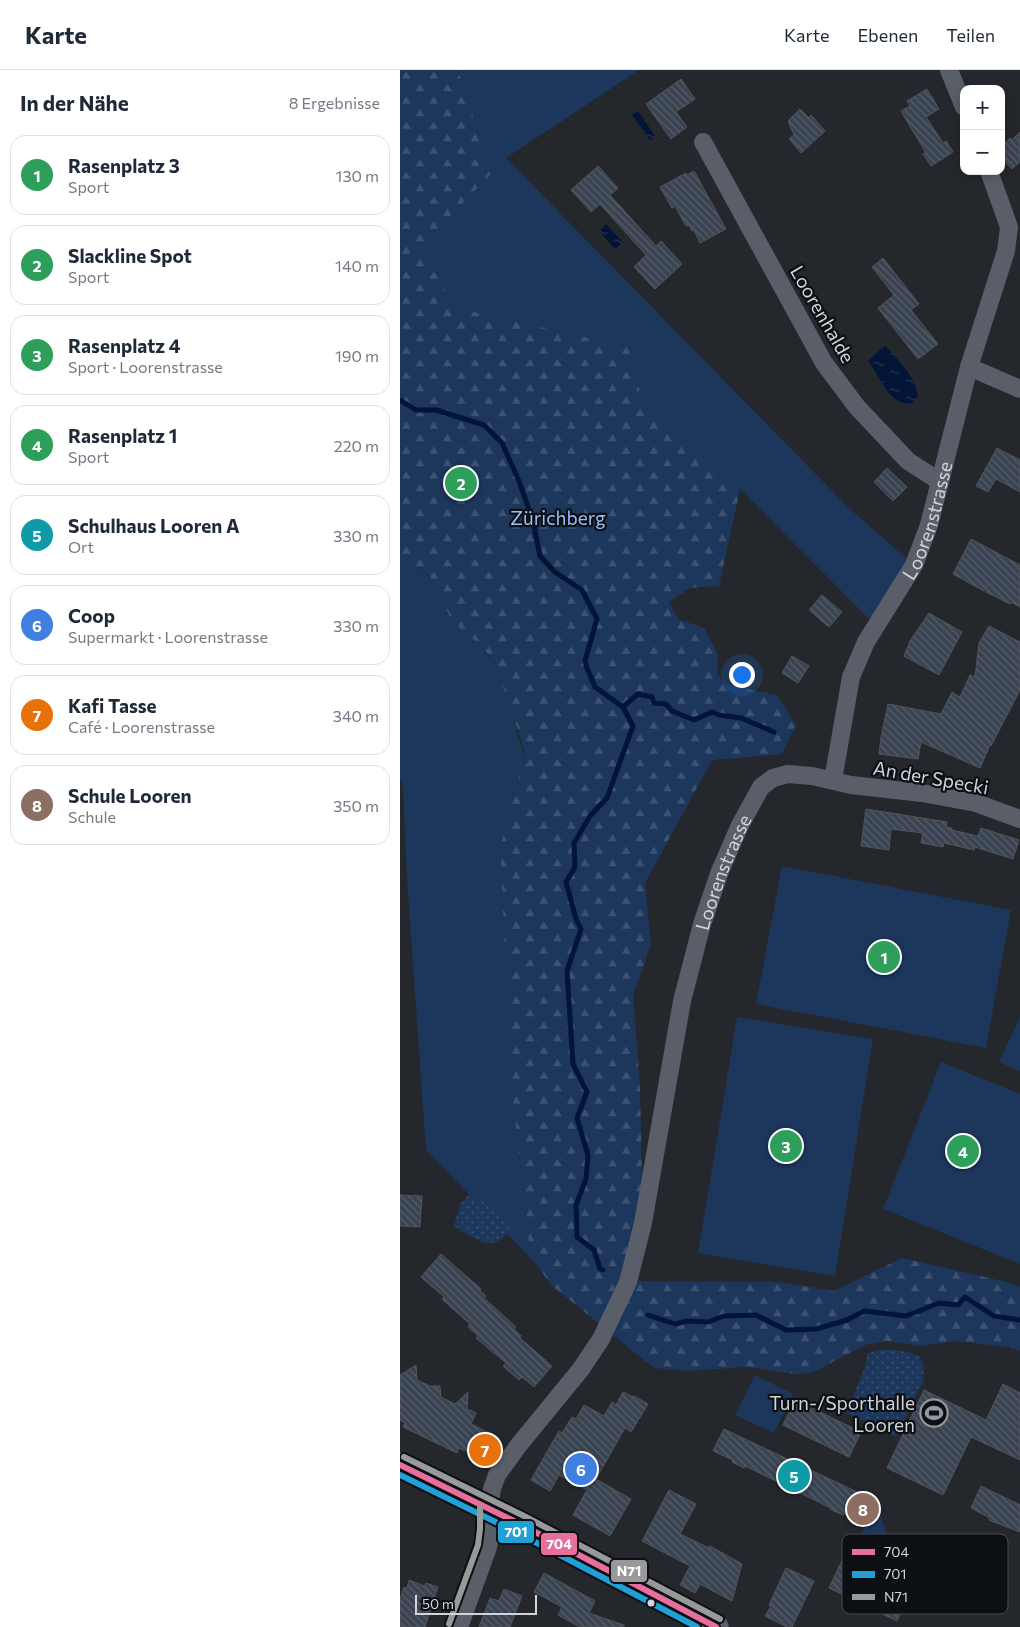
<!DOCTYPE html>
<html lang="de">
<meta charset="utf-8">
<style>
:root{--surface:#fff;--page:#f6f6f7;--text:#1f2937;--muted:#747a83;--line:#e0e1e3;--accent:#545b65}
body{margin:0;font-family:Commissioner,sans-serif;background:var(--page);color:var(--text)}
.controls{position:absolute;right:15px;top:15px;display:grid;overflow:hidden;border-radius:10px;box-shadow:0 2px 12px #0003}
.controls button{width:45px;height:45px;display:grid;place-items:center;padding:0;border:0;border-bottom:1px solid var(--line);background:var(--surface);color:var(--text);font:25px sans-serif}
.scale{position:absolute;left:15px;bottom:12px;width:122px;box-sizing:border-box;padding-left:5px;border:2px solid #d1d5db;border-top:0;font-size:14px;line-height:18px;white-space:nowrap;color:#d1d5db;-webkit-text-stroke:4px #0c0f13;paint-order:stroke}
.you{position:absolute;left:341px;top:604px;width:18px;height:18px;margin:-12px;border:4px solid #fff;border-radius:50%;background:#1a73e8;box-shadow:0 0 0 8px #1a73e833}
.badge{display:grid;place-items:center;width:32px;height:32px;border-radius:50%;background:var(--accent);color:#fff;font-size:16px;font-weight:700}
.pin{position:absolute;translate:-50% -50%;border:2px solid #fff;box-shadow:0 1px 5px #0006}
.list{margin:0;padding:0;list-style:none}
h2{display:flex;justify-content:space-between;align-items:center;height:65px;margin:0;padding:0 20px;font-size:21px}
h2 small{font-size:16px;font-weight:400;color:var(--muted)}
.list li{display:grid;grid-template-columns:32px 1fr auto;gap:15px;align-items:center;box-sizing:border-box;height:80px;margin:0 10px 10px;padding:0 10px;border:1px solid var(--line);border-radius:15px}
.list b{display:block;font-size:19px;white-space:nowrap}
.list p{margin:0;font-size:16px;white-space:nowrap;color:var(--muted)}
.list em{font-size:16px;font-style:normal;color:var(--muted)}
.map{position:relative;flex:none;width:620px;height:1557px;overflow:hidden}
header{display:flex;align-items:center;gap:30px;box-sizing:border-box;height:70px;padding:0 25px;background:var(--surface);border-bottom:1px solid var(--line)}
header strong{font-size:24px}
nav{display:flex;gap:28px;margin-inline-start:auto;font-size:18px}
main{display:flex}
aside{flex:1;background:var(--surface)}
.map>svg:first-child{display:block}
</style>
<header>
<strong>Karte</strong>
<nav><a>Karte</a><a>Ebenen</a><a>Teilen</a></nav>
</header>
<main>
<aside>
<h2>In der Nähe<small>8 Ergebnisse</small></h2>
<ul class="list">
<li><span class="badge" style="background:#2e9e5b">1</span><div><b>Rasenplatz 3</b><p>Sport</p></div><em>130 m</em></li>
<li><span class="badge" style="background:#2e9e5b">2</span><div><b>Slackline Spot</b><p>Sport</p></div><em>140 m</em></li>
<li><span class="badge" style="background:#2e9e5b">3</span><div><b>Rasenplatz 4</b><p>Sport · Loorenstrasse</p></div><em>190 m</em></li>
<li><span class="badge" style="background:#2e9e5b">4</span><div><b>Rasenplatz 1</b><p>Sport</p></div><em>220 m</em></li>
<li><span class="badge" style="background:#0f9aa8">5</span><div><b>Schulhaus Looren A</b><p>Ort</p></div><em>330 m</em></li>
<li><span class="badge" style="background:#3f7fe0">6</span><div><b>Coop</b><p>Supermarkt · Loorenstrasse</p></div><em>330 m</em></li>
<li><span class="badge" style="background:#e8710a">7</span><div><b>Kafi Tasse</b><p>Café · Loorenstrasse</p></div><em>340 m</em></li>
<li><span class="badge" style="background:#8d6e63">8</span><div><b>Schule Looren</b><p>Schule</p></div><em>350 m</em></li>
</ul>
</aside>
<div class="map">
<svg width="620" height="1557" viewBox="0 0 620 1557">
<defs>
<pattern id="forest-firs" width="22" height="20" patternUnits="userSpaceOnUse" patternTransform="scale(1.25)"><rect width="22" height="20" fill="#1d365b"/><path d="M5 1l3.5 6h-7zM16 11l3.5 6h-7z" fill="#3d5272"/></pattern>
<pattern id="park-dots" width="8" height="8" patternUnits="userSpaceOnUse" patternTransform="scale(1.25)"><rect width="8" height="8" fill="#1d365b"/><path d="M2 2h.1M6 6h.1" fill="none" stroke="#3d5272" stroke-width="1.8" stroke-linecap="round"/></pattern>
<pattern id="water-ripples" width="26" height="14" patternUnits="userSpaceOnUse" patternTransform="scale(1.25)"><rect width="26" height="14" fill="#031536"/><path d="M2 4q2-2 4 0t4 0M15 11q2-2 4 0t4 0" fill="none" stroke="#273652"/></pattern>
<pattern id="building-back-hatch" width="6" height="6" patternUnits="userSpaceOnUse" patternTransform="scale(1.25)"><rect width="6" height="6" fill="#394352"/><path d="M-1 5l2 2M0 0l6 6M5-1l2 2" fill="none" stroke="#555d6a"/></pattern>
</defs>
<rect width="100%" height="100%" fill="#24272c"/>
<path fill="#1d365b" d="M58,0H239L106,88L450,439L514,495L476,556L340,419L243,335L229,277L52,237L24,172L92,103Z
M0,492L14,494L34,510L43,531L55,553L80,575L98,599L125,688L107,746L100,781L112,1027L126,1140L129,1175L137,1195L26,1080L7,809L3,716L0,708Z
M382,796L611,840L586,978L356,934Z
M337,947L473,969L435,1206L298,1183Z
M620,947V1001L599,992Z
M541,992L620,1024V1194L483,1139Z
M355,1305L393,1324L374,1363L335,1345Z
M474,1437L479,1440L489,1472L493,1476L499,1493L490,1496L454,1479Z"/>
<path fill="url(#forest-firs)" d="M0,0H58L92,103L25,172L52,237L229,277L243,335L340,419L319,516L290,518L269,532L278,549L304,558L318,584L317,603L324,613L331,616L377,625L396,655L382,684L312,690L245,813L251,875L233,925L240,1018L243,1153L228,1211L379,1212L434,1221L502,1188L602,1211L620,1217V1281L609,1277L555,1271L521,1276L486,1271L465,1275L412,1303L394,1304L347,1297L287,1301L254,1298L151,1215L137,1195L129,1175L126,1140L112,1027L100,781L107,746L125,688C123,669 115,654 109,637C105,625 103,612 98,601C95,592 87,583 81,576C73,567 62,562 55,553C34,527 43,499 0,492Z"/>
<path fill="url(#park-dots)" d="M70,1124C85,1132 101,1139 111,1154C97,1187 77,1170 54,1156L60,1134Z
M487,1279L508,1282L519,1286L524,1297L523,1311L496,1367L446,1343L465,1297L468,1283Z"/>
<path fill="url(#water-ripples)" d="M238,41L255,66L250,70L232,45Z
M206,154L223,172L215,179L199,161Z
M485,275C498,290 515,306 518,326L513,333C489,338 480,305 468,291Z"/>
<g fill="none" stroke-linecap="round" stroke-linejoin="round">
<path stroke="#031536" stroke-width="5" d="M0,330L16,340H36L84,355L102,373L119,411L133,451L140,486L155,502L182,520L197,549L185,591L187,598L195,617L223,637L233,656L207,728L190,746L174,773L175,797L166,812L176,849L181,859L167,901L173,994L187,1022L177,1048L188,1085L186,1109L176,1135L177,1167L194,1180L200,1199L203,1200
M223,637L238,624L252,627L254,633L266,634L272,641L294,650L312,642L319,645L341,648L374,662
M248,1245L275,1254L287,1251L308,1252L324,1246L356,1245L386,1260L416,1259L447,1250L464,1241L506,1246L539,1233L558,1235L565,1227L594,1246L620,1250"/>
</g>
<path fill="url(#building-back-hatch)" stroke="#52555a" d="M281,9L295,29L276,42L287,57L271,69L246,34Z
M527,19L539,39L526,47L543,73L546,71L553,82L531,96L523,84L526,83L501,41L510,36L507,31Z
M400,39L409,48L411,45L425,61L401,83L389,69L394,65L388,51Z
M620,62V92L612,99L601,88V77L610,68L612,70Z
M198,96L218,118L210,125L256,176L261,171L282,194L255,219L234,197L246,185L200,134L191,142L171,120Z
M294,101L326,159L300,173L294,160L292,161L289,155L286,156L275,136L272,138L260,117L286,103L287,105Z
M483,188L519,234L511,240L538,274L518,289L478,238L494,225L472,197Z
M597,378L620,390V422L596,409L588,422L576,416Z
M487,398L507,417L493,431L474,412Z
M571,469L620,495V537L611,532L610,534L586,522L587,515L584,521L553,504Z
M422,525L442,542L429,557L409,540Z
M529,543L562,562L539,605L504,586L510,571Z
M589,556L620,572V620L591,676L590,675L580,698L521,672L518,689L479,684L481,667L488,634L541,644L552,622L560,627L570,605L575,607L579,573Z
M392,586L409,596L398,613L382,603Z
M466,739L547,752L546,757L552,758V760L578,766L581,758L619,770L613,789L575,777L574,780L544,773L543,777L521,773L523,763L491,759L489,780L461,776Z
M0,1125L22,1126L20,1157L0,1156Z
M41,1184L81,1219L80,1221L86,1226L84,1228L116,1257L114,1259L121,1266L120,1268L152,1296L134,1317L122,1307L119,1310L103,1296L106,1293L76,1268L78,1266L68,1257L70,1254L42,1229L44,1227L21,1207Z
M16,1295L17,1310L30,1316H40L41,1327L55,1334L68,1322L67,1339L76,1343L71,1354L98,1367L87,1391L59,1378L57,1383L3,1357L5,1353L0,1350V1305Z
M603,1314L620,1323V1390L571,1367L543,1425L487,1398L524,1320L586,1350Z
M223,1322L233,1327L234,1326L248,1334L231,1362L225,1358L196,1409L231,1429L210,1466L173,1445L187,1420L159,1405L150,1421L131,1410L159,1361L162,1363L172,1347L176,1349L184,1335L204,1346L212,1332L216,1335Z
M395,1330L461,1362L449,1387L383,1355Z
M324,1359L474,1430L463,1453L443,1443V1445L430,1439L431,1438L394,1420L393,1422L381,1416L382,1414L345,1396L344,1398L332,1392L333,1390L313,1381Z
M581,1416L620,1435V1462L589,1450L590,1448L571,1438Z
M269,1420L296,1434L280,1464L309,1478L310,1476L342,1494L332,1531L300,1514L295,1523L280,1515L290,1496L242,1471Z
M447,1480L516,1513L497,1551L429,1518Z
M386,1498L414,1511L392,1557H387L365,1546L371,1536L369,1535Z
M144,1503L195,1531L189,1543L224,1555V1557H180L158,1545L162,1537L134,1522Z
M9,1510L25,1516L26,1513L38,1517L25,1557H0V1529L4,1517L7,1518Z
M104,1519L122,1526L110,1557H79L90,1528L99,1531Z"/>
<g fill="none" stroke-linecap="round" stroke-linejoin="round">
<g stroke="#595e68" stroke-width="18">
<path d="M549,0L564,37"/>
<path d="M303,72L424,293L457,337L508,391L539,411"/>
<path d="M569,297L620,319"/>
<path id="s1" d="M433,710L451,607L466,572L514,495L529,455L569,297L606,181L609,157L589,101"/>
<path id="s2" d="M89,1438L92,1419L97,1405L118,1376L181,1299L201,1269L228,1212L243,1153L282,931L302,854L320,801L340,755L361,717L373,708L388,704L412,706L451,715L522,723L576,733L620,749"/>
</g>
<path stroke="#595e68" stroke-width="22" d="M57,1557L86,1477L89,1460V1438"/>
<path stroke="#5b626c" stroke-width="25" d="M0,1395C107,1446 212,1502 316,1557"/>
<g stroke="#0c0f13" stroke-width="10">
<path id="bus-1" d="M0,1395L120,1454L316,1557"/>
</g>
<g stroke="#0c0f13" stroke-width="10">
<path id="bus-2" d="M0,1405L116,1462L297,1557"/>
</g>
<g stroke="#0c0f13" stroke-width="10">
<path id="bus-3" d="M4,1387L124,1446L320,1549
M49,1554L78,1475L80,1459V1438"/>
</g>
<use href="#bus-1" stroke="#e86e9e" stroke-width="6"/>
<use href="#bus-2" stroke="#20a0d4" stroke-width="6"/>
<use href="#bus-3" stroke="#999" stroke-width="6"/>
</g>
<defs>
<g id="stadium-ring" transform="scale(1.4375)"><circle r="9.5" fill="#0c0f13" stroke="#94989e" stroke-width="1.5"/><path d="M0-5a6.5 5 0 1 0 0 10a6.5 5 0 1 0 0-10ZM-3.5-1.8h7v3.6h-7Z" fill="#94989e"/></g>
</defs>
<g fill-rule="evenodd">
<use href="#stadium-ring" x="534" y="1343"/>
</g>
<circle fill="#d1d5db" stroke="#0c0f13" stroke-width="2" cx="251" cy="1533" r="4.5"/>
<g text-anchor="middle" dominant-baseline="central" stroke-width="4.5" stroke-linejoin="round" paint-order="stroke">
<g font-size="19" fill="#d1d5db" stroke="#0c0f13">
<text transform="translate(423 244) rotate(60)">Loorenhalde</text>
<text stroke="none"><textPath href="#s1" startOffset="280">Loorenstrasse</textPath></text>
<text transform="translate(531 707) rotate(10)">An der Specki</text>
<text stroke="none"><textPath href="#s2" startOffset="690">Loorenstrasse</textPath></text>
</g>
<g font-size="19" fill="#99c0fb" stroke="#0c0f13">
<text x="158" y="447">Zürichberg</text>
</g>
<g font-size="19" fill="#d1d5db" stroke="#0c0f13" text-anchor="end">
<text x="515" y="1332">Turn-/Sporthalle<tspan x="515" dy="22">Looren</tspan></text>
</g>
</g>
<rect x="442" y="1464" width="166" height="80" rx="8" fill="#0c0f13" stroke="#474a4f" stroke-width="1"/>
<rect x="452" y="1479" width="23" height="6" fill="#e86e9e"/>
<rect x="452" y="1501" width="23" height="7" fill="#20a0d4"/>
<rect x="452" y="1524" width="23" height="6" fill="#999"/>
<g font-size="14" fill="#d1d5db">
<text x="484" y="1487">704</text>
<text x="484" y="1509">701</text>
<text x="484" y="1532">N71</text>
</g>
<g stroke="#0c0f13" stroke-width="2">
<rect x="97" y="1450" width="38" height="24" rx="5" fill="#20a0d4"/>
<rect x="140" y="1462" width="38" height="24" rx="5" fill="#e86e9e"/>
<rect x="210" y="1489" width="38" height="24" rx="5" fill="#999"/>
</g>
<g font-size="14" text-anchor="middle" font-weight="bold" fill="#fff">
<text x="116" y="1467">701</text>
<text x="159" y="1479">704</text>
<text x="229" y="1506">N71</text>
</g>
</svg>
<div class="controls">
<button>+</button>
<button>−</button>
</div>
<div class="scale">50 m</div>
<div class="you"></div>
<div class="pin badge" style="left:484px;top:887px;background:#2e9e5b">1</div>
<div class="pin badge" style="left:61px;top:413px;background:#2e9e5b">2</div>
<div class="pin badge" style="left:386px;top:1076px;background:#2e9e5b">3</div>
<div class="pin badge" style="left:563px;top:1081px;background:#2e9e5b">4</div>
<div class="pin badge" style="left:394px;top:1406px;background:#0f9aa8">5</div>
<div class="pin badge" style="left:181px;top:1399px;background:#3f7fe0">6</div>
<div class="pin badge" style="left:85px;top:1380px;background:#e8710a">7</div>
<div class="pin badge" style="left:463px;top:1439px;background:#8d6e63">8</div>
</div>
</main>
